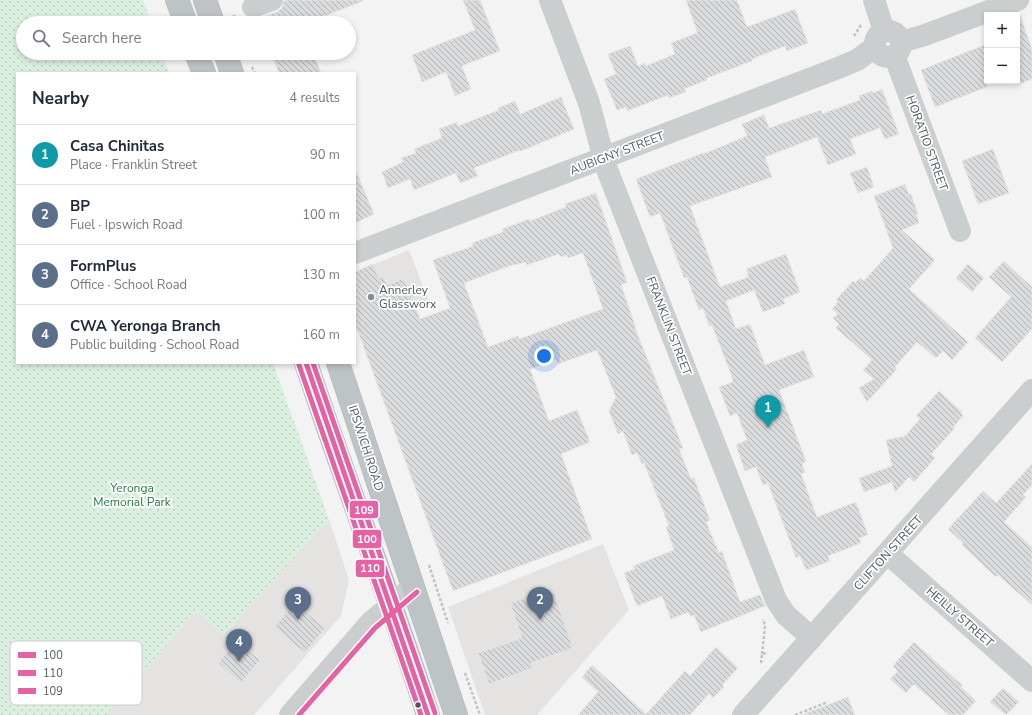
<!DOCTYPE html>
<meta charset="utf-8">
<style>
:root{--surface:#fff;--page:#f6f6f7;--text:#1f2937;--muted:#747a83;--line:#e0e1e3;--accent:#d93025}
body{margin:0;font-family:"Nunito Sans",sans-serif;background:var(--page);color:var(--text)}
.controls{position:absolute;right:12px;top:12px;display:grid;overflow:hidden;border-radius:0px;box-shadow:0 2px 6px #0003}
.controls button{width:36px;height:36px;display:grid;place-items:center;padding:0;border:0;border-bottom:1px solid var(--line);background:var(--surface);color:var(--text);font:20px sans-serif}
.you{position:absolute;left:544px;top:356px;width:14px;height:14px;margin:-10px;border:3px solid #fff;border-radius:50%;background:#1a73e8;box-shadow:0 0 0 6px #1a73e833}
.badge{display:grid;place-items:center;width:26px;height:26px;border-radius:50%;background:var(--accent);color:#fff;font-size:13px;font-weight:700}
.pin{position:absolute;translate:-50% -33px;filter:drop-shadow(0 1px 2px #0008)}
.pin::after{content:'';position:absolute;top:21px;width:14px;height:12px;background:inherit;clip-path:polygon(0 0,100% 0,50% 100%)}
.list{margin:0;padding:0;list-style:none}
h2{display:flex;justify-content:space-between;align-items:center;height:52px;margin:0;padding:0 16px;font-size:17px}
h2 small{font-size:13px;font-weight:400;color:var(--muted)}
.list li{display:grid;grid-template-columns:26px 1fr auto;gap:12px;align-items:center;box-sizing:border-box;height:60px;padding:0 16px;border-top:1px solid var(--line)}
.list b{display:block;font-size:15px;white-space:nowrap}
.list p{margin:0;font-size:13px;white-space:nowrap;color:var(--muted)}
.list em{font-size:13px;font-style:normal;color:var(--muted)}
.icon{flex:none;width:22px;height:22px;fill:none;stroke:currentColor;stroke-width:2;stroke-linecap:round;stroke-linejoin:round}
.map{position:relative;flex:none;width:1032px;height:715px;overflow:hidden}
.search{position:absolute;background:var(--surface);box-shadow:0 2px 6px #0003;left:16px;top:16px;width:340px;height:44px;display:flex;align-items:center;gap:10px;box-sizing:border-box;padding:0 14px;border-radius:22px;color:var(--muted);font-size:15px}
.panel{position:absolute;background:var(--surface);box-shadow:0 2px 6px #0003;left:16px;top:72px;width:340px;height:292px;border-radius:0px}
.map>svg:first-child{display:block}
</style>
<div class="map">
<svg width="1032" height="715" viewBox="0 0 1032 715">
<defs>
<pattern id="park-dots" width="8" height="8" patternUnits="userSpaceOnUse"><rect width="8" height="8" fill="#dbefe0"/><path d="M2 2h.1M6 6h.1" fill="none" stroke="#becfc3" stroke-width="1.8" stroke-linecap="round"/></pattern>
<pattern id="building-back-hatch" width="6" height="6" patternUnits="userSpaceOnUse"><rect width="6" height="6" fill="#dadbdc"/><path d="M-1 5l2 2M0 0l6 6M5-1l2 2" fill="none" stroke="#b3b4b6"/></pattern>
</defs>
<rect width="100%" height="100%" fill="#f4f3f3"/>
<path fill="#e4e3e1" d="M409,250L429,302L355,331V272Z
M330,522L349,580L341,616L254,715H106L196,611L224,634L320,528Z
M603,544L629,610L537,715H485L448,607Z"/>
<path fill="url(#park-dots)" d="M0,0H143L151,23H23V53H162L169,73H17V363H273L330,522L320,529L224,635L196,611L106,715H0Z"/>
<path fill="url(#building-back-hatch)" stroke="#e5e5e6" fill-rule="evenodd" d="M287,0H363V1L307,23H262L260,18L277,12L282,8L284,1Z
M463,0H480L500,51L462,66L471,89L455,96L446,72L422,82L412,55L475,30Z
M686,0H737L747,27L795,9L808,43L787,51L785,46L752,59V61L707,78V80L684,89L686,92L669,98L668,95L627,111L626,107L617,110L604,79L616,74L608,54L630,46L638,66L645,63L646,66L675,54L671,43L697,33V31Z
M1019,13L1032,49V79L1017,85V14Z
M987,44V87L935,107L921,70Z
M271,53H313L321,73H279Z
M882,89L899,134L885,139L880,128L850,139L856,154L828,165L817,137L765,157L772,177L690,206L720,287L749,277L746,269L786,254L800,292L783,299L785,304L763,312L754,290L726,301L736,329L750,324L765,365L804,350L814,377L779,390L806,461L802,464L805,472L801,474L817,517L856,502L868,535L859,538L861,543L828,556L830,561L806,570L800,556L796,558L768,483L763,485L756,467L745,471L736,445L747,440L737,413L730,416L719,387L733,382L732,377L712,325L709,326L703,308L699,310L687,277L684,278L660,213L650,217L636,179L703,153V154L747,136L742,124L764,115L769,128L821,110L822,114L860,100L859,96L872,91L873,93Z
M561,97L574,129L521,151L520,150L474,168L478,176L460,183L456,173L414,190L410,179L388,188L382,172L403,162L401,158L416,153L414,149L442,138L439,129L457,122L458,126L499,110L498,108L515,101L520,114Z
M993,149L1009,193L978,204L962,161Z
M867,167L874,187L858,193L850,173Z
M355,169L374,214L355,223Z
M905,184L909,195L911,194L918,214H916L919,223L902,230L935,260L909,289L968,342L952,360L943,351L936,358L917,342L895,367L897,369L867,402L859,388L874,379L863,370L872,360L836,328L839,324L833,318L838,314L832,309L838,302L836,300L853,281L855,283L860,278L864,281L893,248L874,196Z
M596,193L627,282L621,285L636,328H635L683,448L679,449L691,479L694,478L710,520L706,522L719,553L722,551L740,602L760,595L765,606L701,632L694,615L690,616L688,612L671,619L662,596L637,606L624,573L635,569L633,566L674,550L666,527L669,526L644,463L642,464L637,453L632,455L623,431L618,434L609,411L616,397L597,350L558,364L556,359L530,369L549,421L577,410L590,442L561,454L592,539L453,591L355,323V272L373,264L379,278L383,276L387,285L404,278L420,319L450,308L433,260L473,246L472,243L503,232L502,229L529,219L530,221L566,207L565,204ZM583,253L603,309L519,339L518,336L488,347L464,283L515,264V265L526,262L527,265L559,254L561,257L567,255L568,258Z
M1004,261L1032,287V329L1002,362L975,338L1011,297L989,277Z
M968,264L984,278L972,292L956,278Z
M939,391L962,412L961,413L963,416L953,427L955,428L931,454L935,458L914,482L909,477L895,492L892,482L864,492L859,478L892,466L886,440L905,436L920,419L916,416Z
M1032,464V485L1023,495L1026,497L1004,522L1032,547V605L998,575L996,577L962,545L963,543L948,529L983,491L996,503Z
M552,588L573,648L531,663L533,668L489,684L478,653L522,638L510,603Z
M295,603L325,628L305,653L274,627Z
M237,641L260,660L241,683L218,663Z
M914,642L962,685L961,687L976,701L963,715H949L915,685H913L906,693L890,679L898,671L893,666Z
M716,647L738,668L722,685L724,687L713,698L709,694L690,715H578L598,692L582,677L592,665L646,714L685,671L690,676Z
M1003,688L1019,702L1006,715L990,702Z
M848,697L855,715H804V714Z"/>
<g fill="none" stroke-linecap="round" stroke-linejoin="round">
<g stroke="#b9bec2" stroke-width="24">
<path id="highway" d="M177,0L186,23
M205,0L213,23
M196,53L204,73
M225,53L232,73
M306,363C345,481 390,597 428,715
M338,363L456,715"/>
</g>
<path stroke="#bcc5c1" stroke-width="2.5" stroke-dasharray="3 2" stroke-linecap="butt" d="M234,15L236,23
M854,36L861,25
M252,67L255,73
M429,565L448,623
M762,654L765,626L763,619
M761,663L762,654L768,653
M465,673L480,715
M795,715L828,702"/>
<path stroke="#cbcecf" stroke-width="22" d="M550,0L589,103L606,167L776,600L786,615L812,638
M874,0L884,31
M253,7L272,0
M875 44a13 13 0 1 1 26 0a13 13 0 1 1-26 0Z
M901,42L925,35L1018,0
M894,55L960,231
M355,253L838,68L857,60L875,47
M887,553L1032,681
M290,715L370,623L413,587
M743,715L1032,390"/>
<use href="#highway" stroke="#bec3c6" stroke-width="22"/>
<g stroke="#fff" stroke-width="8">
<path id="bus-1" d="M306,363L428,715"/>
</g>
<g stroke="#fff" stroke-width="8">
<path id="bus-2" d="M299,365L421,715
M299,715L375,628L417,592"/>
</g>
<g stroke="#fff" stroke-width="8">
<path id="bus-3" d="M313,363L435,713"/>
</g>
<use href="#bus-1" stroke="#e463a4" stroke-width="5"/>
<use href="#bus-2" stroke="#e463a4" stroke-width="5"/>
<use href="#bus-3" stroke="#e463a4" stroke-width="5"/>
</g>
<circle fill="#878e92" stroke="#fff" stroke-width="1.5" cx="371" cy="297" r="4"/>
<circle fill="#4c585e" stroke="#fff" stroke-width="1.5" cx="418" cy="705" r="3.5"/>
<g text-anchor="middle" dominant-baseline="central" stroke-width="3.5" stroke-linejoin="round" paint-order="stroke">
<g font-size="12" fill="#4c585e" stroke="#fff">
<text transform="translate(927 143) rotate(70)">HORATIO STREET</text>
<text transform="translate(617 153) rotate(-21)">AUBIGNY STREET</text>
<text transform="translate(669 326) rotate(69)">FRANKLIN STREET</text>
<text transform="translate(366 448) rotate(72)">IPSWICH ROAD</text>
<text transform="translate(888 553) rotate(-48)">CLIFTON STREET</text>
<text transform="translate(960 617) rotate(41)">HEILLY STREET</text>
</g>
<g font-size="12" fill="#4c585e" stroke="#fff" text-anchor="start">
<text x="379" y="290">Annerley<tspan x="379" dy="14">Glassworx</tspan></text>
</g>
<g font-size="12" fill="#217b41" stroke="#fff">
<text x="132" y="488">Yeronga<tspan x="132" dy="14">Memorial Park</tspan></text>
</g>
</g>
<rect x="10" y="641" width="132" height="64" rx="6" fill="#fff" stroke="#c9cdcf" stroke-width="1"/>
<rect x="18" y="652" width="18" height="6" fill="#e463a4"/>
<rect x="18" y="670" width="18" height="6" fill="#e463a4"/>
<rect x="18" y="688" width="18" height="6" fill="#e463a4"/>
<g font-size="11" fill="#4c585e">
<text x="43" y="659">100</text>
<text x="43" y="677">110</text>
<text x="43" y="695">109</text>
</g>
<g stroke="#fff" stroke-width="1.5">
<rect x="349" y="500" width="30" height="19" rx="4" fill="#e463a4"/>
<rect x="352" y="529" width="30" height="20" rx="4" fill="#e463a4"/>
<rect x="355" y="559" width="30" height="19" rx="4" fill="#e463a4"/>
</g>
<g font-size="11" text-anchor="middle" font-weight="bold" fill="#fff">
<text x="364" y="514">109</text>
<text x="367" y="543">100</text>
<text x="370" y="572">110</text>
</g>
</svg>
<div class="controls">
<button>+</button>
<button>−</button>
</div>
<div class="you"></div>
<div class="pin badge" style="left:768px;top:428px;background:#0f9aa8">1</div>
<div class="pin badge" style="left:540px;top:620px;background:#5c6f8a">2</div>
<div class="pin badge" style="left:298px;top:620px;background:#5c6f8a">3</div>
<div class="pin badge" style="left:239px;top:662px;background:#5c6f8a">4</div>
<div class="search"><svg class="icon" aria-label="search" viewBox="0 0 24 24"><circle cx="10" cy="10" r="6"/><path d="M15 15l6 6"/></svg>Search here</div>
<section class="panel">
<h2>Nearby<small>4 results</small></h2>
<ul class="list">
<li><span class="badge" style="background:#0f9aa8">1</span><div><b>Casa Chinitas</b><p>Place · Franklin Street</p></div><em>90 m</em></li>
<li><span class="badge" style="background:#5c6f8a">2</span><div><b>BP</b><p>Fuel · Ipswich Road</p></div><em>100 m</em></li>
<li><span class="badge" style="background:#5c6f8a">3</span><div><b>FormPlus</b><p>Office · School Road</p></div><em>130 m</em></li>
<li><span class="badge" style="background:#5c6f8a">4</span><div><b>CWA Yeronga Branch</b><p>Public building · School Road</p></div><em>160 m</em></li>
</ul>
</section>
</div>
